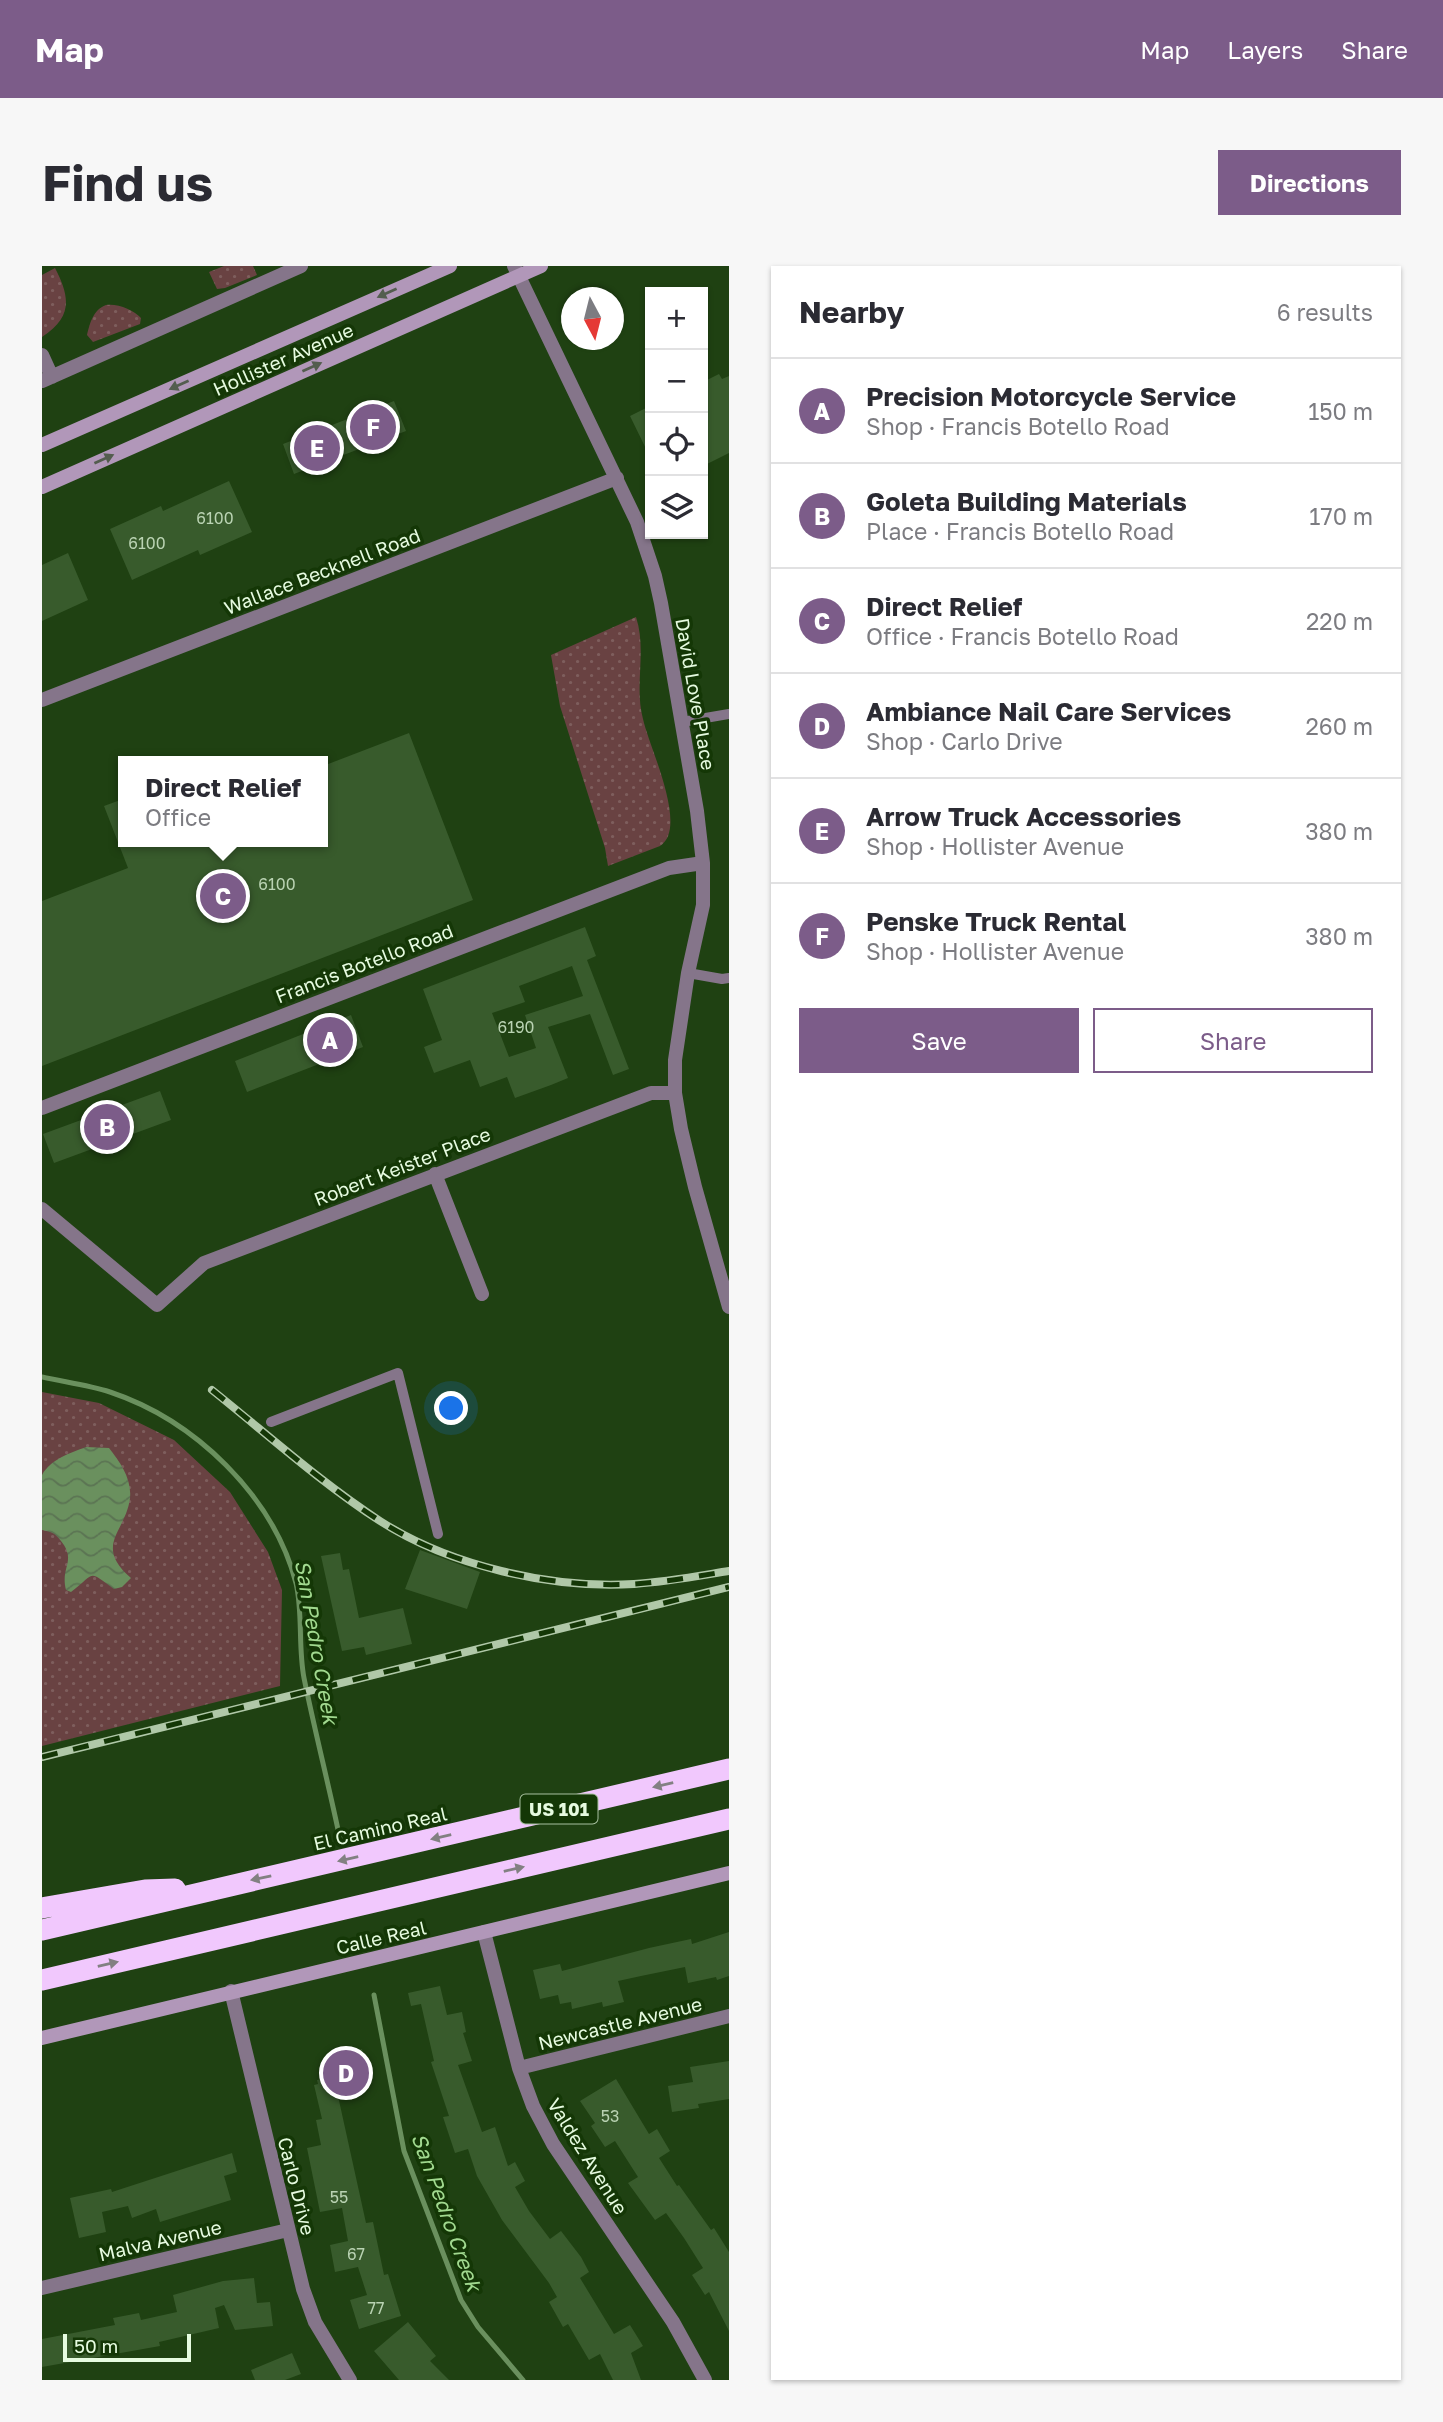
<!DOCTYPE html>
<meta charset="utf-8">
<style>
:root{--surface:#fff;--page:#f7f7f7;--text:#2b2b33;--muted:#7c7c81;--line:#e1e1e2;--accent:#7c5c89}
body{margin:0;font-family:"Golos Text",sans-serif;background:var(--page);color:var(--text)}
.controls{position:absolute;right:21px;top:21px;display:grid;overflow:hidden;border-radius:0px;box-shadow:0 2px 5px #0004}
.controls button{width:63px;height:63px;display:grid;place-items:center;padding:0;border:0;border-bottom:2px solid var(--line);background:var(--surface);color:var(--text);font:35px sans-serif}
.compass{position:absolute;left:519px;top:21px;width:63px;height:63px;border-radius:50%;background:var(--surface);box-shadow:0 2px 5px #0004;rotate:173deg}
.scale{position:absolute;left:21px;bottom:18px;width:128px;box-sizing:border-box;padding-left:7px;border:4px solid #e6fbe0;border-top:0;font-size:19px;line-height:24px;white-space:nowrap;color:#e6fbe0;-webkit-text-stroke:5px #143706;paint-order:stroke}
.you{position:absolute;left:410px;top:1143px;width:24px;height:24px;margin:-18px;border:5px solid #fff;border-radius:50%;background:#1a73e8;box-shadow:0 0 0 10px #1a73e833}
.badge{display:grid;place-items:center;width:46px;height:46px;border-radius:50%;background:var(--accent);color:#fff;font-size:23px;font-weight:700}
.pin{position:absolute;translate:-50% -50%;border:4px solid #fff;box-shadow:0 2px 7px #0006}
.popup{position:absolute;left:76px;top:490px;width:210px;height:91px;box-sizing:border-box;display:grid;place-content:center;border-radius:0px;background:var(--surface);filter:drop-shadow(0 2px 5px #0005);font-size:23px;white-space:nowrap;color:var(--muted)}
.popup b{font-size:26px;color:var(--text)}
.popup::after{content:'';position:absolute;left:50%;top:100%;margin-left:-14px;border:14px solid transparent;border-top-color:var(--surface)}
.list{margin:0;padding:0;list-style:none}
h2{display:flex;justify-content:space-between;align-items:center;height:91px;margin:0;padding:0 28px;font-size:30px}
h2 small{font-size:23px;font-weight:400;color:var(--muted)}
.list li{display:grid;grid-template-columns:46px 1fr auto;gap:21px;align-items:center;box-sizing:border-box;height:105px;padding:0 28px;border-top:2px solid var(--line)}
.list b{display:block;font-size:26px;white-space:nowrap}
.list p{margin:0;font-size:23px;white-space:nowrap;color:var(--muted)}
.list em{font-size:23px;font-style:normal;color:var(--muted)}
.actions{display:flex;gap:14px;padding:21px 28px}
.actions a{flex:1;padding:16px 0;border:2px solid var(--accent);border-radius:0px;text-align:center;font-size:24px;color:var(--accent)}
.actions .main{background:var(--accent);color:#fff}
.icon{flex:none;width:38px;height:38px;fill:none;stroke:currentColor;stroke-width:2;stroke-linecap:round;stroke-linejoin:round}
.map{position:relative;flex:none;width:687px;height:2114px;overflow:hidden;border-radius:0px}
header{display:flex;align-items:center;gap:42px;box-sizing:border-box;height:98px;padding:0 35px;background:var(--accent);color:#fff}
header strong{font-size:33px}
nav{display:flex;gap:38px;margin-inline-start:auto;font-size:24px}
.intro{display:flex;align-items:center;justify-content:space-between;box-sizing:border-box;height:168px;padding:0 42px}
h1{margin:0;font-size:49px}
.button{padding:18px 32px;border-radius:0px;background:var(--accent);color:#fff;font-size:24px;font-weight:700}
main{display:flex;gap:42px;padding:0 42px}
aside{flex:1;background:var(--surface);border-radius:0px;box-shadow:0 2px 5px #0004}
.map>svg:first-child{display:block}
</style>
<header>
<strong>Map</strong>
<nav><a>Map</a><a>Layers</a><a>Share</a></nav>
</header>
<div class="intro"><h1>Find us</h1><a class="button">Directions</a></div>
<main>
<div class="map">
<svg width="687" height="2114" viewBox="0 0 687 2114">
<defs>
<pattern id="grass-dots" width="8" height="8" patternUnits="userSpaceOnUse" patternTransform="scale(1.75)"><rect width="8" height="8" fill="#694242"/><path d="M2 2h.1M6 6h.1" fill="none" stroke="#7e5e5d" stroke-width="1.8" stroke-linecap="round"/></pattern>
<pattern id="water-waves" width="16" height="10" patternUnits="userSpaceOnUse" patternTransform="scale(1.75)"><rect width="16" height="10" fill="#6a905e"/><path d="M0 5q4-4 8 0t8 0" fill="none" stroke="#5b7453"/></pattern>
</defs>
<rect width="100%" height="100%" fill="#1f4112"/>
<path fill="url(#grass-dots)" d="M182,0H211L215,9L183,22L175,23L167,6Z
M13,2C28,31 31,51 0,71V9Z
M64,39C75,37 92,44 99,52L98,58L51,76L45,69C48,57 51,44 64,39Z
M594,351C605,384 592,420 601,453C607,481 647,562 618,580L566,600L563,582L518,440L509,389Z
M0,1126L57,1137L132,1174L188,1226L226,1286L240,1324L238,1420L0,1480Z"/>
<path fill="url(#water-waves)" d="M44,1181L67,1182C78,1196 90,1213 88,1232C84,1266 51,1279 89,1312L80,1321L72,1323C45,1304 55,1306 29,1326L24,1324C18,1301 35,1295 19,1275C13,1267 10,1266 0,1264V1209C9,1193 28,1187 44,1181Z"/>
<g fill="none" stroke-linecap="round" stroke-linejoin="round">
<path stroke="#6a905e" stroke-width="5" d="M0,1111C22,1116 46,1119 68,1126C152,1154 231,1229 254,1317C261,1347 256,1381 262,1412C273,1466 287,1520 298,1573
M332,1729L362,1885L419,2034L436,2061L481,2114"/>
</g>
<path fill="#385b2c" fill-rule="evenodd" d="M677,108L680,113L687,110V187L661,200V116Z
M352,135L364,165L252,208L241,178Z
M608,140V191L588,150Z
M187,215L210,266L158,289L156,284L90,314L68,263L119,240L121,245Z
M26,287L46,334L0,355V299Z
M367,467L431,634L0,800V635L86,602L62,540L81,533V576H281V500Z
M543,661L554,690L545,694L587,803L571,809L548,748L506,761L526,812L509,819L473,832L465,811L438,821L428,794L392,807L382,781L400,774L381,723ZM530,700L541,730L483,749L494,782L467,791L450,747L483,736L477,720Z
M309,749L321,781L205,826L193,795Z
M118,825L129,854L12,897L1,868Z
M378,1284L438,1306L425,1343L363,1323Z
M298,1287L301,1304L307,1303L317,1352L361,1342L370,1378L324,1389L322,1381L300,1385L279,1290Z
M687,1666V1710L675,1714L674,1711L646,1717L643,1701L599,1710L576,1715L582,1736L561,1741L560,1736L530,1743L529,1736L518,1738L516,1729L498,1733L491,1704L518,1698L520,1705L607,1682L649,1673L650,1678Z
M398,1720L405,1749L420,1746L424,1766L421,1767L430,1795L416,1799L440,1866L453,1861L466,1900L473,1896L483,1915L473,1921L487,1945L508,1973L519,1965L539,1991L547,2006L538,2012L572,2068L588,2059L601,2080L589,2087L599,2114H571L558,2088L547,2094L526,2058L521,2061L507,2036L515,2031L507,2017L460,1954L435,1910L426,1883L413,1887L401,1851L407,1850L389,1796L392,1795L379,1738L369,1740L366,1727Z
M320,1783L325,1803L318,1805L322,1823L296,1830L324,1957L331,1956L342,2009L346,2008L359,2050L317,2063L308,2034L325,2029L316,2001L293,2006L288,1979L306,1975L300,1942L278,1946L265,1882L279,1879L274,1854L280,1853L272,1819L276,1818L275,1814L291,1810L286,1791Z
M687,1795V1833L656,1838L657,1842L630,1846L626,1820L651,1816L648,1801Z
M574,1813L607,1868L615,1863L628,1885L617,1892L635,1920L637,1919L669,1964L672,1962L687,1986V2065L667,2026L663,2029L650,2009L661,2002L642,1972L624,1947L613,1954L586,1917L596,1911L573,1875L563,1881L549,1860L553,1857L538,1835Z
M190,1887L195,1906L182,1910L189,1934L118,1956L114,1943L90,1952L86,1940L60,1946L64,1966L37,1972L28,1932L69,1923L70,1926Z
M212,2012L215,2037L228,2036L231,2060L193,2064L182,2039L173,2042L177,2062L117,2076L118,2080L0,2101V2073L73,2059L71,2052L97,2047L99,2054L135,2046L131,2029L181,2015Z
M366,2056L394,2090L388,2095L407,2114H357L332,2085Z
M250,2087L259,2108L243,2114H213L209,2104Z"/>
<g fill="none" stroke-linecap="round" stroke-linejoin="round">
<path stroke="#85758a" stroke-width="10" d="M640,456L687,448
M646,707L680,713L687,712
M229,1156L356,1107L396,1268"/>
<path stroke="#85758a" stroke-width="14" d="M472,0L595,256L613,310L619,337L655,545L661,597V639L646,707L633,794V827L639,863L653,921L687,1041
M0,89L10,111
M0,115L259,0
M0,434L575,212
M0,842L627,602L661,597
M393,908L440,1028
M0,943L115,1039L162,997L609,827H633
M442,1666L477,1802L491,1840L511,1878L631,2056L663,2114
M189,1725L261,2023L273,2056L308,2114
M477,1802L687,1750
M0,2022L246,1964"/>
<path stroke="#b197b9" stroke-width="14" d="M0,179L408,0
M0,221L499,0
M0,1772L687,1607"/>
<path stroke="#f1c8fd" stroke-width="21" d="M0,1642L103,1624L133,1623
M0,1664L687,1503
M0,1714L687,1553"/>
<g stroke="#b0c8a8" stroke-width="8">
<path id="rail" d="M170,1124C225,1168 278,1216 338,1255C408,1300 509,1323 592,1318C624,1316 656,1310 687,1305
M0,1491L687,1321"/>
</g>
<use href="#rail" stroke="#143706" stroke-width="5" stroke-dasharray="16" stroke-linecap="butt"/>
</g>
<defs><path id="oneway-solid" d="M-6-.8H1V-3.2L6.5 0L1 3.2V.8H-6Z" transform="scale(1.75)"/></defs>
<g fill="#535d4e">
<use href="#oneway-solid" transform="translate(345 27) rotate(156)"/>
<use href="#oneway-solid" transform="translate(270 101) rotate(-24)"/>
<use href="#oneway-solid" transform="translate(137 119) rotate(156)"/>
<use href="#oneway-solid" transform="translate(62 193) rotate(-24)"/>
</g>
<g fill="#828082">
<use href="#oneway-solid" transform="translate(621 1519) rotate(167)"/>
<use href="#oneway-solid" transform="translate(399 1571) rotate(167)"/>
<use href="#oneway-solid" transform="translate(306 1593) rotate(167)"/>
<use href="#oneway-solid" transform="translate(472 1603) rotate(-13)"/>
<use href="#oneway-solid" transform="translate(219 1612) rotate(168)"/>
<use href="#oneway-solid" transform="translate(66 1698) rotate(-13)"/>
</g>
<g text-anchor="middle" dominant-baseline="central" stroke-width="7" stroke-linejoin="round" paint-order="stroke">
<g font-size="16" fill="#bad3b3">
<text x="173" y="252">6100</text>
<text x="105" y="277">6100</text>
<text x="235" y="618">6100</text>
<text x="474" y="761">6190</text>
<text x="568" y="1850">53</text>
<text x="297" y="1931">55</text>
<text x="314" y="1988">67</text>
<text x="334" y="2042">77</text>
</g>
<rect fill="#143706" stroke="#a7c09f" stroke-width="2" x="478.5" y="1528.5" width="77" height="29" rx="5"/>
<g font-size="18" font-weight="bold" fill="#e6fbe0">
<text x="517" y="1543">US 101</text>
</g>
<g font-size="19" fill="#e6fbe0" stroke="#143706">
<text transform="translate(241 93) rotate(-24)">Hollister Avenue</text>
<text transform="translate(280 305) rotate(-21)">Wallace Becknell Road</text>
<text transform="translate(654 428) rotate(80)">David Love Place</text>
<text transform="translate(322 697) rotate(-21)">Francis Botello Road</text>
<text transform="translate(360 900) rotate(-21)">Robert Keister Place</text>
<text transform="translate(338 1562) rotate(-13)">El Camino Real</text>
<text transform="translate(339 1671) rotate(-13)">Calle Real</text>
<text transform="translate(578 1757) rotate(-14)">Newcastle Avenue</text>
<text transform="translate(546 1890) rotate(58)">Valdez Avenue</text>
<text transform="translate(255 1920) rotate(76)">Carlo Drive</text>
<text transform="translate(118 1974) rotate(-13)">Malva Avenue</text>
</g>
<g font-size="21" font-style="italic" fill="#a1d98f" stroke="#143706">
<text transform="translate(275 1376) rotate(80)">San Pedro Creek</text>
<text transform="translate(405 1946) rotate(70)">San Pedro Creek</text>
</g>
</g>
</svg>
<div class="controls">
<button>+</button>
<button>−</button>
<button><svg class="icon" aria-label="locate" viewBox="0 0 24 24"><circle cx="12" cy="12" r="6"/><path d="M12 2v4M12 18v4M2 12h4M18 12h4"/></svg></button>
<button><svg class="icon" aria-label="layers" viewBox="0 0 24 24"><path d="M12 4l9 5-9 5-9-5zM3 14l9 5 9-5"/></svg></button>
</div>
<svg class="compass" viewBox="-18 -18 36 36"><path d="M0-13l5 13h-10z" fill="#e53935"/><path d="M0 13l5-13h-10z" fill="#7c7c81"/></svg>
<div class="scale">50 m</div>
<div class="you"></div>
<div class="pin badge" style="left:288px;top:774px">A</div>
<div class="pin badge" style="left:65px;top:861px">B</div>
<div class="pin badge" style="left:181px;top:630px">C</div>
<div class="popup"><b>Direct Relief</b>Office</div>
<div class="pin badge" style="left:304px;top:1807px">D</div>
<div class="pin badge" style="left:275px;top:182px">E</div>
<div class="pin badge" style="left:331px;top:161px">F</div>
</div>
<aside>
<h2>Nearby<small>6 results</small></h2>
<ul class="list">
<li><span class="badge">A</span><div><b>Precision Motorcycle Service</b><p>Shop · Francis Botello Road</p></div><em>150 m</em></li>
<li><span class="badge">B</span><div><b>Goleta Building Materials</b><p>Place · Francis Botello Road</p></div><em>170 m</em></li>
<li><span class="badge">C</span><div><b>Direct Relief</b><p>Office · Francis Botello Road</p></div><em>220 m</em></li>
<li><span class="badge">D</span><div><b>Ambiance Nail Care Services</b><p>Shop · Carlo Drive</p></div><em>260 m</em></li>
<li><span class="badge">E</span><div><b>Arrow Truck Accessories</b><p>Shop · Hollister Avenue</p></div><em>380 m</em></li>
<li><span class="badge">F</span><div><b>Penske Truck Rental</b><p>Shop · Hollister Avenue</p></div><em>380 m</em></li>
</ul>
<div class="actions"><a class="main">Save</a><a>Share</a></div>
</aside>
</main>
